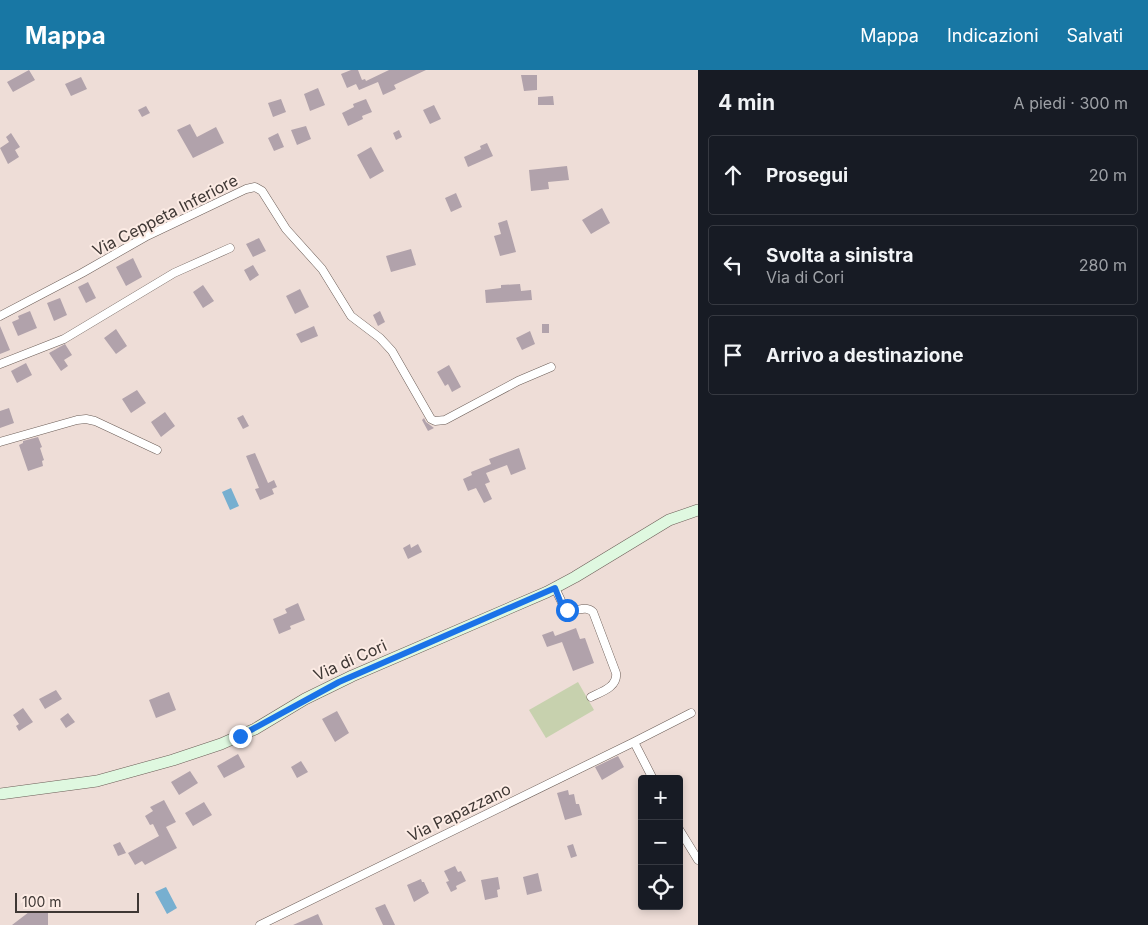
<!DOCTYPE html>
<html lang="it">
<meta charset="utf-8">
<style>
:root{--surface:#171b24;--page:#20242c;--text:#f1f3f6;--muted:#9ea1a6;--line:#363941;--accent:#1877a4}
body{margin:0;font-family:Inter,sans-serif;background:var(--page);color:var(--text)}
.controls{position:absolute;right:15px;bottom:15px;display:grid;overflow:hidden;border-radius:5px;box-shadow:0 2px 8px #0003}
.controls button{width:45px;height:45px;display:grid;place-items:center;padding:0;border:0;border-bottom:1px solid var(--line);background:var(--surface);color:var(--text);font:25px sans-serif}
.scale{position:absolute;left:15px;bottom:12px;width:124px;box-sizing:border-box;padding-left:5px;border:2px solid #3e3734;border-top:0;font-size:14px;line-height:18px;white-space:nowrap;color:#3e3734;-webkit-text-stroke:4px #fcebe4;paint-order:stroke}
.stop{position:absolute;width:15px;height:15px;margin:-11px;border:4px solid #1a73e8;border-radius:50%;background:#fff}
.stop.end{background:#1a73e8;border-color:#fff;box-shadow:0 1px 5px #0008}
.list{margin:0;padding:0;list-style:none}
h2{display:flex;justify-content:space-between;align-items:center;height:65px;margin:0;padding:0 20px;font-size:21px}
h2 small{font-size:16px;font-weight:400;color:var(--muted)}
.list li{display:grid;grid-template-columns:32px 1fr auto;gap:15px;align-items:center;box-sizing:border-box;height:80px;margin:0 10px 10px;padding:0 10px;border:1px solid var(--line);border-radius:5px}
.list b{display:block;font-size:19px;white-space:nowrap}
.list p{margin:0;font-size:16px;white-space:nowrap;color:var(--muted)}
.list em{font-size:16px;font-style:normal;color:var(--muted)}
.icon{flex:none;width:28px;height:28px;fill:none;stroke:currentColor;stroke-width:2;stroke-linecap:round;stroke-linejoin:round}
.map{position:relative;flex:none;width:698px;height:855px;overflow:hidden}
header{display:flex;align-items:center;gap:30px;box-sizing:border-box;height:70px;padding:0 25px;background:var(--accent);color:#fff}
header strong{font-size:24px}
nav{display:flex;gap:28px;margin-inline-start:auto;font-size:18px}
main{display:flex}
aside{flex:1;background:var(--surface)}
.map>svg:first-child{display:block}
</style>
<header>
<strong>Mappa</strong>
<nav><a>Mappa</a><a>Indicazioni</a><a>Salvati</a></nav>
</header>
<main>
<div class="map">
<svg width="698" height="855" viewBox="0 0 698 855">
<rect width="100%" height="100%" fill="#eeddd7"/>
<path fill="#c7d1ae" d="M578,612L594,640L546,668L529,640Z"/>
<path fill="#77afd0" d="M231,418L239,436L230,440L222,422Z
M166,817L177,838L167,844L155,822Z"/>
<path fill="#b1a2ab" d="M29,0L35,10L13,22L7,12Z
M351,0H358L362,10L365,9L366,11L389,0H426L394,15L396,19L383,25L378,12L359,20L356,14L347,18L341,4Z
M521,5H537V20L524,21Z
M81,7L87,19L71,26L65,14Z
M318,18L325,35L310,41L304,24Z
M553,26L554,35H538V27Z
M281,29L286,42L273,47L268,33Z
M366,29L372,42L362,46L363,49L348,56L342,43L354,37L353,34Z
M434,35L441,49L430,54L423,40Z
M146,36L150,43L142,47L138,40Z
M190,54L197,67L216,57L224,73L193,88L177,60Z
M306,56L311,69L297,75L291,60Z
M399,60L402,67L396,70L393,63Z
M11,63L20,77L15,80L19,87L8,94L0,78L9,72L6,67Z
M278,63L284,77L274,81L268,68Z
M487,73L493,86L468,97L464,87L481,79L480,76Z
M371,77L384,101L370,109L357,85Z
M567,96L569,110L548,112L549,119L531,121L529,100Z
M456,123L462,137L451,142L445,128Z
M602,138L610,153L591,164L582,150Z
M507,150L516,182L500,186L494,166L501,164L498,153Z
M259,168L266,181L253,187L246,174Z
M411,179L416,195L391,202L386,186Z
M133,188L142,207L126,216L116,197Z
M253,195L259,205L250,211L244,200Z
M88,212L96,228L86,233L78,217Z
M520,214L521,221L531,220L532,230L486,233L485,220L501,218V215Z
M203,215L214,231L203,238L193,222Z
M300,219L309,237L295,244L286,226Z
M60,228L67,245L54,251L47,233Z
M30,241L37,258L18,266L12,252L19,249L18,246Z
M380,241L385,252L378,256L373,245Z
M542,254H549V263H542Z
M0,256L10,280L0,284Z
M314,256L318,266L301,273L296,264Z
M116,259L127,276L116,284L104,268Z
M530,261L535,274L522,280L516,268Z
M65,274L72,285L64,290L68,296L61,301L49,283Z
M26,293L32,305L17,313L11,301Z
M449,295L461,317L452,322L448,314L445,316L437,302Z
M137,320L146,333L131,343L122,329Z
M9,338L14,353L0,358V341Z
M165,342L175,356L161,367L151,352Z
M243,345L249,356L243,359L237,348Z
M424,348L426,352L434,358L428,361L422,350Z
M38,367L42,377L40,378L44,390L42,391L43,396L28,401L19,375L23,373V371Z
M519,378L526,399L511,405L507,395L486,403L490,412L485,414L492,429L484,433L476,418L468,421L463,409L472,405L471,402L491,394L489,389Z
M255,383L268,413L274,410L277,417L272,419L274,424L260,430L255,419L259,418L246,386Z
M410,474L411,478L418,474L422,482L408,489L403,478Z
M298,533L305,550L290,556L291,559L279,564L273,549L287,543L285,539Z
M576,558L580,569L585,568L594,593L573,601L562,572L547,577L542,565L553,561L555,566Z
M56,620L62,629L45,639L39,629Z
M169,622L176,640L156,648L149,630Z
M23,638L33,652L19,661L16,656L19,654L13,645Z
M337,641L349,663L335,672L322,649Z
M68,643L75,652L66,658L60,649Z
M238,684L245,697L224,708L217,696Z
M618,686L624,697L602,710L595,697Z
M301,691L308,702L297,708L291,697Z
M190,701L198,713L179,725L171,712Z
M568,720L569,725L574,724L576,734H579L582,745L565,750L557,723Z
M164,730L176,752L166,757L177,778L145,795L142,791L135,795L128,783L159,766L153,754L150,755L145,746L153,741L150,737Z
M204,732L212,745L193,756L185,743Z
M120,772L126,783L118,786L113,775Z
M573,774L577,786L571,788L567,776Z
M455,796L458,802L461,801L466,811L456,816L457,819L451,822L446,812L449,811L444,801Z
M538,803L542,821L527,825L523,807Z
M498,807L500,819L497,820L498,827L485,830L481,810Z
M421,809L422,812H424L429,823L414,832L407,815Z
M385,834L395,855H383L375,838Z
M29,842L48,843V855H12Z
M318,844L323,855H293Z"/>
<g fill="none" stroke-linecap="round" stroke-linejoin="round">
<g stroke="#6b5d57" stroke-width="9">
<path id="minor" d="M0,246L82,203L145,167L246,119L255,117L262,121L286,159L322,199L351,246L380,268L392,281L431,349L435,351L445,350L518,311L551,297
M0,294L64,269L174,203L230,178
M0,372L77,350L86,349L95,351L157,380
M555,518L565,539C575,544 584,534 593,542L616,603C618,617 601,622 591,627
M634,672L691,643
M679,759L698,790
M260,855L634,672L653,709"/>
</g>
<g stroke="#6b5d57" stroke-width="12">
<path id="secondary" d="M0,724L97,711L173,690L221,674L255,659L305,629L352,606L547,522L575,507L669,450L698,440"/>
</g>
<use href="#minor" stroke="#fff" stroke-width="8"/>
<use href="#secondary" stroke="#dff8e0" stroke-width="11"/>
</g>
<g fill="none" stroke-linecap="round" stroke-linejoin="round">
<path stroke="#1a73e8" stroke-width="6" d="M240,666L339,612L555,518L562,536L567,540"/>
</g>
<g text-anchor="middle" dominant-baseline="central" stroke-width="4" stroke-linejoin="round" paint-order="stroke">
<g font-size="16" fill="#3e3734" stroke="#fcebe4">
<text transform="translate(165 145) rotate(-27)">Via Ceppeta Inferiore</text>
<text transform="translate(350 590) rotate(-24)">Via di Cori</text>
<text transform="translate(459 742) rotate(-26)">Via Papazzano</text>
</g>
</g>
</svg>
<div class="controls">
<button>+</button>
<button>−</button>
<button><svg class="icon" aria-label="locate" viewBox="0 0 24 24"><circle cx="12" cy="12" r="6"/><path d="M12 2v4M12 18v4M2 12h4M18 12h4"/></svg></button>
</div>
<div class="scale">100 m</div>
<div class="stop" style="left:567px;top:540px"></div>
<div class="stop end" style="left:240px;top:666px"></div>
</div>
<aside>
<h2>4 min<small>A piedi · 300 m</small></h2>
<ul class="list">
<li><svg class="icon" aria-label="ahead" viewBox="0 0 24 24"><path d="M12 20V5M6 11l6-6 6 6"/></svg><div><b>Prosegui</b></div><em>20 m</em></li>
<li><svg class="icon" aria-label="left" viewBox="0 0 24 24"><path d="M17 20v-9H6M10 6l-5 5 5 5"/></svg><div><b>Svolta a sinistra</b><p>Via di Cori</p></div><em>280 m</em></li>
<li><svg class="icon" aria-label="arrive" viewBox="0 0 24 24"><path d="M6 21V4h12l-3 4 3 4H6"/></svg><div><b>Arrivo a destinazione</b></div></li>
</ul>
</aside>
</main>
